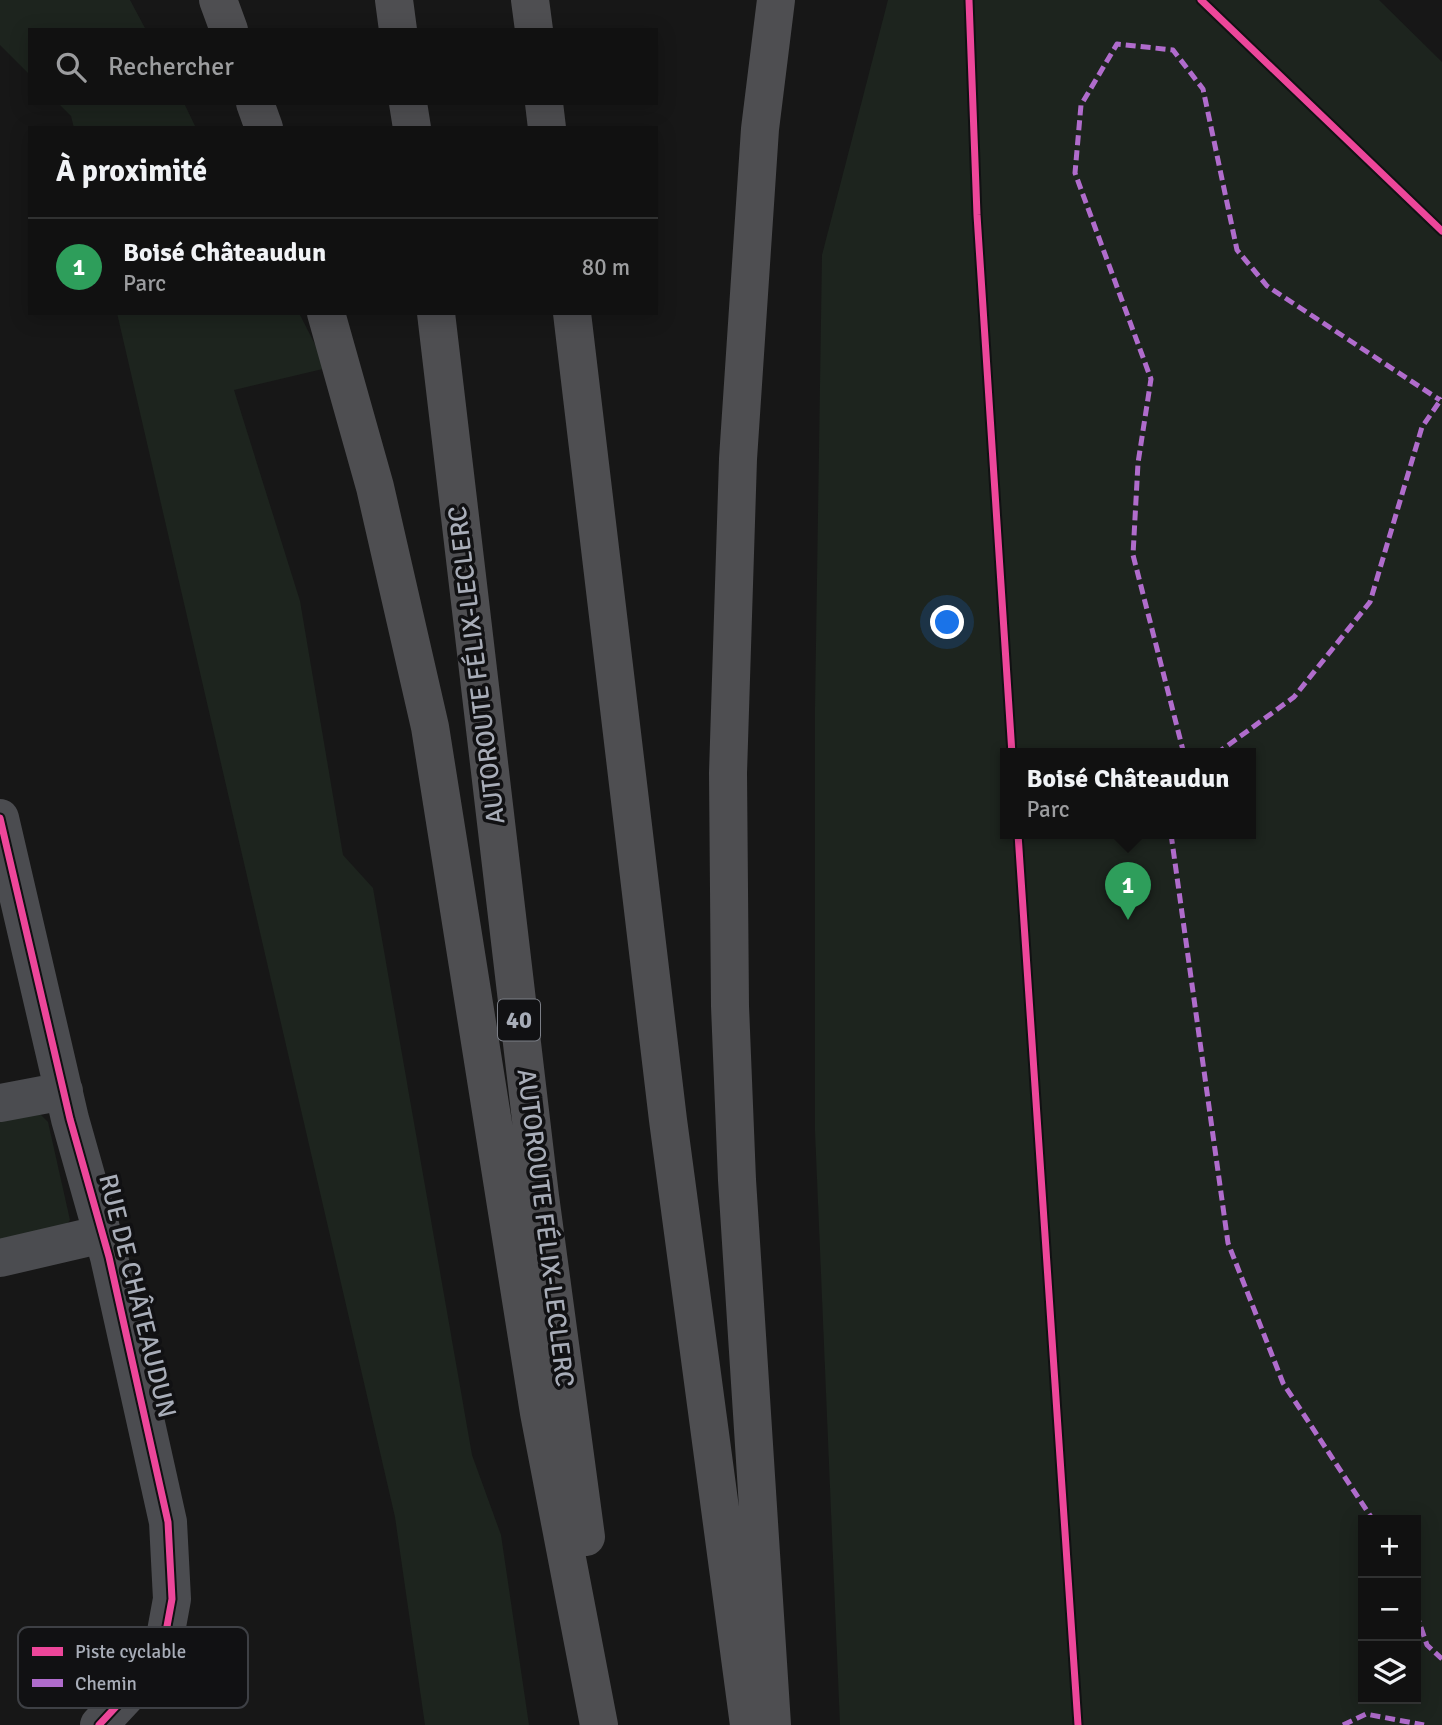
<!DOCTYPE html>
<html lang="fr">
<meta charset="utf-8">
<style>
:root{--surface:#111;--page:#1a1a1a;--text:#f1f3f6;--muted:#9c9d9f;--line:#303131;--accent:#1a73e8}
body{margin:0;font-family:Signika,sans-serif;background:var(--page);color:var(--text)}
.controls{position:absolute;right:21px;bottom:21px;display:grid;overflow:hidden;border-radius:0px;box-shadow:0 4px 18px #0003}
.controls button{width:63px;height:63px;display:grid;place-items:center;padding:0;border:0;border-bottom:2px solid var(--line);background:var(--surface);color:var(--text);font:35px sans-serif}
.you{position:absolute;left:948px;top:623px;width:24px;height:24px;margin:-18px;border:5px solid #fff;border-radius:50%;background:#1a73e8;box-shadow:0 0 0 10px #1a73e833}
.badge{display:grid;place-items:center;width:46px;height:46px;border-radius:50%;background:var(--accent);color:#fff;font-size:23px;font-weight:700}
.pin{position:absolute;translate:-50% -58px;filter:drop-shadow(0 2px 4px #0008)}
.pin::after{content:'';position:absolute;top:37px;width:24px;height:21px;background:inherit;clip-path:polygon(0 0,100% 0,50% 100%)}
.popup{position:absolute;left:1000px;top:748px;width:256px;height:91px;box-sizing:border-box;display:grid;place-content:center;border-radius:0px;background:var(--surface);filter:drop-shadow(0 2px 5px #0005);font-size:23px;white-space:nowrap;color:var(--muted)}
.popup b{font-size:26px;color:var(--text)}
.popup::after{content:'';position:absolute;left:50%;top:100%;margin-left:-14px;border:14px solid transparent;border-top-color:var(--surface)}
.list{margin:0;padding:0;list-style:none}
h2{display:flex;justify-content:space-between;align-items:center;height:91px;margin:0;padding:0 28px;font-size:30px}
h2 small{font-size:23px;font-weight:400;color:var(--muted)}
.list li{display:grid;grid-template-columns:46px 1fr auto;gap:21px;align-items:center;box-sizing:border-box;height:98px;padding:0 28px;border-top:2px solid var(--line)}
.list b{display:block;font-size:26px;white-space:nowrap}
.list p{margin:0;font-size:23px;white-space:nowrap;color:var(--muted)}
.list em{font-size:23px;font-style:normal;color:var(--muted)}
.icon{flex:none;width:38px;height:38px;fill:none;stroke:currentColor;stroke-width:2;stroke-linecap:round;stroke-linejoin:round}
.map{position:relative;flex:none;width:1442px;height:1725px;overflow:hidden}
.search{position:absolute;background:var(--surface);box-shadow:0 4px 18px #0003;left:28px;top:28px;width:630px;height:77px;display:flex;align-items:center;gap:18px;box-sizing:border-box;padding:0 24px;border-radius:0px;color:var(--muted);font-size:26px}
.panel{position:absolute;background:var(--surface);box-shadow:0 4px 18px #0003;left:28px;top:126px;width:630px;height:189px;border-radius:0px}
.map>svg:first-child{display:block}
</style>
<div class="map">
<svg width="1442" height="1725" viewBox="0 0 1442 1725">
<rect width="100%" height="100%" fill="#171717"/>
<path fill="#1d241e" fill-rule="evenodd" d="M0,0H130L146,30H30V75L0,45Z
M888,0H1379L1442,62V1725H840L815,1131V708L822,255ZM1006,754H1250V834H1006ZM1416,1520V1699H1363V1520Z
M58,103H184L196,128H74L71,116Z
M117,313H299L327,368L234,390L300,601L343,855L373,888L472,1455L501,1535L529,1725H425L395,1517Z
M40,1114L48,1122L70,1220L67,1224L0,1240V1119Z"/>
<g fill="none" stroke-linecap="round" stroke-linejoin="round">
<path stroke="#4b4c50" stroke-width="38" d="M0,818L70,1119L109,1257L168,1522L172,1599L163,1648L151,1669L99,1725
M0,1103L64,1091
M0,1258L103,1234"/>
<path stroke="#4e4e51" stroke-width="38" d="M218,0L229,30
M394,0L398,30
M530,0L534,30
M255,103L264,128
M408,103L412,128
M544,103L547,128
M326,313L375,487L430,727L539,1413L599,1725
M436,313L540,1196L586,1537
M572,313L668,1120L749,1725
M772,1725L737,1180L730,1006L728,773L738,459L760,129L776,0"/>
<path stroke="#b06ccc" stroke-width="5" stroke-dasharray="10 5" stroke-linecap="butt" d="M1184,754L1133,555L1138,463L1151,379L1075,173L1081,105L1117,44L1173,50L1203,89L1237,250L1267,286L1440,400
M1216,754L1294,697L1370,602L1422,427L1442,398
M1171,834L1228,1243L1283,1383L1373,1520
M1416,1613L1427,1645L1442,1659
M1343,1725L1366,1714L1424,1725"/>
<g stroke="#111113" stroke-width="11">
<path id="cycleway" d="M969,0L977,215L1012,754
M1201,0L1442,231
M0,818L70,1119L109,1257L168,1522L172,1599L163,1648L151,1669L99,1725
M1018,834L1078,1725"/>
</g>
<use href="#cycleway" stroke="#ed469a" stroke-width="7"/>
</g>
<g text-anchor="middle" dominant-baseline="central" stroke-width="7" stroke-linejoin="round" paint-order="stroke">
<rect fill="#111113" stroke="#7b7e86" stroke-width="2" x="498" y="999.5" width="42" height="41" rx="5"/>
<g font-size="24" font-weight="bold" fill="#a8adb8">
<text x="519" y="1020">40</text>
</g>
<g font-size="26" fill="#a8adb8" stroke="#111113">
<text transform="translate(477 665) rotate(-97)">AUTOROUTE FÉLIX-LECLERC</text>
<text transform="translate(545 1228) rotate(83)">AUTOROUTE FÉLIX-LECLERC</text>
<text transform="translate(137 1296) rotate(76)">RUE DE CHÂTEAUDUN</text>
</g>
</g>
<rect x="18" y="1627" width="230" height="81" rx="10" fill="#111113" stroke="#3e4045" stroke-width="2"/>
<rect x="32" y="1647" width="31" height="9" fill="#ed469a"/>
<rect x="32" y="1679" width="31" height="8" fill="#b06ccc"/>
<g font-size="19" fill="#a8adb8">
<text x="75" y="1658">Piste cyclable</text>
<text x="75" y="1690">Chemin</text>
</g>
</svg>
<div class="controls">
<button>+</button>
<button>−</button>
<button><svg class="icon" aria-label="layers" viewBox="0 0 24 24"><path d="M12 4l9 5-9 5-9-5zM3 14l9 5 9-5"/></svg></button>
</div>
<div class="you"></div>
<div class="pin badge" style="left:1128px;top:920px;background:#2e9e5b">1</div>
<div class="popup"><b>Boisé Châteaudun</b>Parc</div>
<div class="search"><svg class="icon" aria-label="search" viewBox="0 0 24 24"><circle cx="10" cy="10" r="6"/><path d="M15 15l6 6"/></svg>Rechercher</div>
<section class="panel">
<h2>À proximité<small></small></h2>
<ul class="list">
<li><span class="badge" style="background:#2e9e5b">1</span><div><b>Boisé Châteaudun</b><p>Parc</p></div><em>80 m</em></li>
</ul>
</section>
</div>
